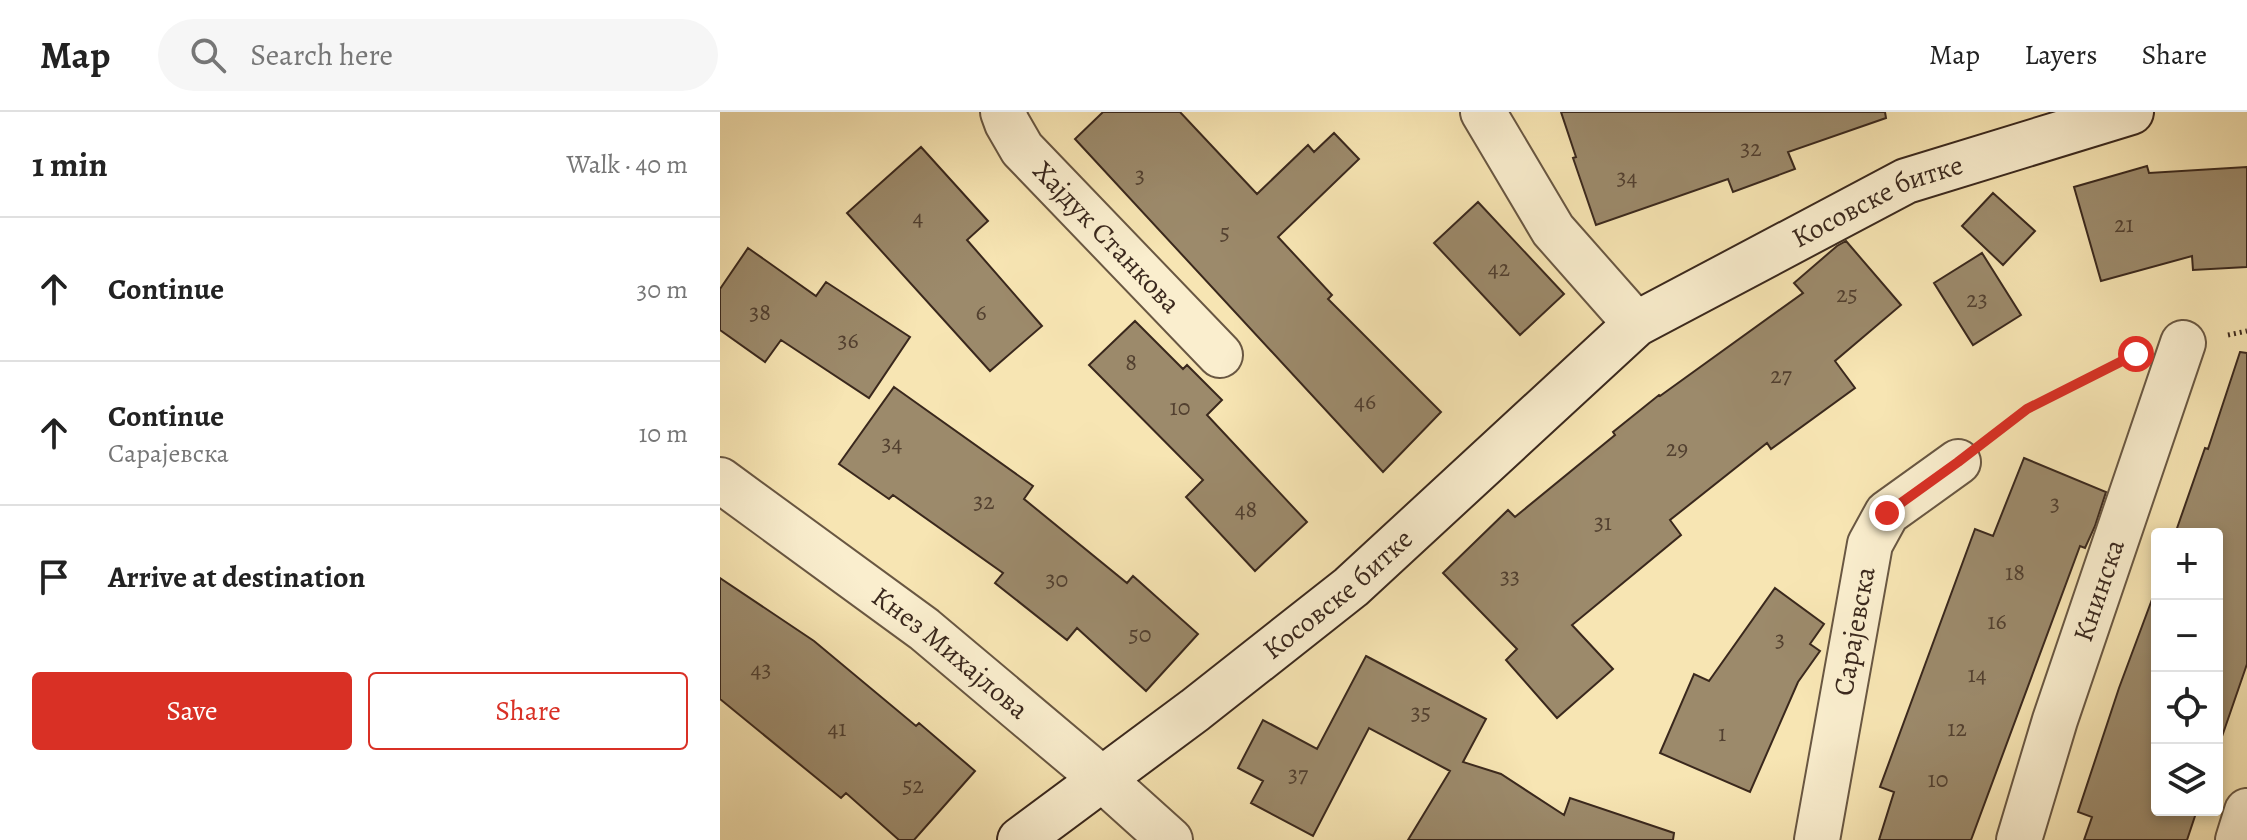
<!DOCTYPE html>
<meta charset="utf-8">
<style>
:root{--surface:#fff;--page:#f6f6f6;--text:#222;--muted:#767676;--line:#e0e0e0;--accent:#d93025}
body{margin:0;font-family:Alegreya,serif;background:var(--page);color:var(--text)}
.controls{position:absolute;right:24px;bottom:24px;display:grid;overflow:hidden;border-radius:8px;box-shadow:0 4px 12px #0003}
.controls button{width:72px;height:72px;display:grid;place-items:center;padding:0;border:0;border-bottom:2px solid var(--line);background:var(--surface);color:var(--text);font:40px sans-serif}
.stop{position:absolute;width:24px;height:24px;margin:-18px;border:6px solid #d93025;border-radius:50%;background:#fff}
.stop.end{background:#d93025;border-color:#fff;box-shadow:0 2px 8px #0008}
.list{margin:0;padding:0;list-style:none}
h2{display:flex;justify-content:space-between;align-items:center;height:104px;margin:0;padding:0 32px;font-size:34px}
h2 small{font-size:26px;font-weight:400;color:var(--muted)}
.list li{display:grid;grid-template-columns:52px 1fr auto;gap:24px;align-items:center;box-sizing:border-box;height:144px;padding:0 32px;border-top:2px solid var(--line)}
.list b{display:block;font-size:30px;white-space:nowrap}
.list p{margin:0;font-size:26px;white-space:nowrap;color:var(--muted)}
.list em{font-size:26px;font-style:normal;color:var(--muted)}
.actions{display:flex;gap:16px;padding:24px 32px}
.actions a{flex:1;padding:18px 0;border:2px solid var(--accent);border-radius:8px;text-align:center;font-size:28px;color:var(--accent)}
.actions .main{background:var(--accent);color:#fff}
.icon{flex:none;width:44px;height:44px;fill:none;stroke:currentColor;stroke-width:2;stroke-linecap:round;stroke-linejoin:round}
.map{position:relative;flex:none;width:1527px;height:728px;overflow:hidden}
header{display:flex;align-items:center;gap:48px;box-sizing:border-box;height:112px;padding:0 40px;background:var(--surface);border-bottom:2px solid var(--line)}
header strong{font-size:38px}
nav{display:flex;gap:44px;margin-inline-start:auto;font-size:28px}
.search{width:560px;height:72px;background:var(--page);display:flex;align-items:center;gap:20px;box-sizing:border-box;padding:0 28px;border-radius:44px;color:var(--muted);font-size:30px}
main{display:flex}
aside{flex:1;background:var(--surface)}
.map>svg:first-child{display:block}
</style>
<header>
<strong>Map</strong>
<div class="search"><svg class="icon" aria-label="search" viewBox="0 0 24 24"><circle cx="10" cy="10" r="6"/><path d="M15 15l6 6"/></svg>Search here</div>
<nav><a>Map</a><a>Layers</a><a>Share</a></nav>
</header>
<main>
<aside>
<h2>1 min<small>Walk · 40 m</small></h2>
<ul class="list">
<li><svg class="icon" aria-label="ahead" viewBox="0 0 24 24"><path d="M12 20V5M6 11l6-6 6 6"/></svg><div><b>Continue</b></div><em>30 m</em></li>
<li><svg class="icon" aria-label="ahead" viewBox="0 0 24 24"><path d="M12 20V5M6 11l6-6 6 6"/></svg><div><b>Continue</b><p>Сарајевска</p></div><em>10 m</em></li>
<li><svg class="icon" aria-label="arrive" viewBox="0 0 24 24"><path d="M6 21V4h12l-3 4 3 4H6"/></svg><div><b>Arrive at destination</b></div></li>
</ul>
<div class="actions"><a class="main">Save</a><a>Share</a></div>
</aside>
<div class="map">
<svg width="1527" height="728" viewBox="0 0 1527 728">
<rect width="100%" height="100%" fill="#f7e5b3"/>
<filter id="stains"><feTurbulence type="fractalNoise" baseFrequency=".0025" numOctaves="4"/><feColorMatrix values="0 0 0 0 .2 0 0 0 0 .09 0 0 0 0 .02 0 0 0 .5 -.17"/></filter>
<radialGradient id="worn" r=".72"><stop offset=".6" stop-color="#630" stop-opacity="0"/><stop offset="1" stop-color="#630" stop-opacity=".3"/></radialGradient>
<path fill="#9c8a6b" stroke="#3a281d" stroke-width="2" d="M383,0H460L537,82L588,33L594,40L614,21L639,47L558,125L612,183L608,187L721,300L663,360L355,27Z
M841,0H1165L1166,6L1068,40L1075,57L1013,80L1008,67L876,113L853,46L856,45Z
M201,35L268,109L247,128L322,214L270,259L127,101Z
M1427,54L1429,61L1527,55V155L1473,158L1472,144L1381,169L1354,75Z
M1273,81L1315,119L1283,153L1242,114Z
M758,90L844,182L800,223L714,131Z
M1126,129L1181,193L1115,249L1135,276L1051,337L1047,331L950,408L961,423L852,513L893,557L837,606L786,548L797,537L723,461L788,398L795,405L895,323L893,320L939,283L940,284L1083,181L1074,171L1117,134Z
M28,136L96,184L106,170L190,225L149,286L61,228L45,250L0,218V177Z
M1262,141L1301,203L1253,233L1214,171Z
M415,209L463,257L467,253L502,288L487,303L587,410L535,459L466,385L483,368L369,253Z
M1520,240L1527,241V552L1497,639V422H1455L1485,336L1488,337Z
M174,275L313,374L304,387L407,471L413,464L478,522L426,579L357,516L347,528L275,471L283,461L173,383L169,387L119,352Z
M1304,346L1386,380L1375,414L1365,436L1360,434L1251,728H1159L1174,680L1160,675L1255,417L1273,424Z
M0,466L94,529L196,614L199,611L255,659L194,728H179L126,681L121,686L0,587Z
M1437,474V698H1477L1467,728H1364L1372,705L1358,700L1399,576Z
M1055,476L1104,512L1090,532L1100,539L1078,570L1030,680L940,641L974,562L989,569Z
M646,544L766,607L743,650L781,662L844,703L850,686L954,721L953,728H688L730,659L649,616L593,724L531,691L543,669L518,656L543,608L597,637Z"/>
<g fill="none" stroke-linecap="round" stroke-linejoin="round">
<g stroke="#695742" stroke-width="48">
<g id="street">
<path id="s1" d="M283,0L287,11L302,37L500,243"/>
<path d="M763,0L833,118L916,212"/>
<path id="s2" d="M0,368L204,517L381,666L450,728"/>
<path id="s3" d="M1097,728L1150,432L1167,401L1238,350"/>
<path id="s4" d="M1299,728L1335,608L1463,231"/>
<path d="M1518,728L1527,699"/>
</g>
</g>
<g stroke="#3a281d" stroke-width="48">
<g id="secondary">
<path id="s5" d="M300,728L475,598L631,475L916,212L1186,69L1411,0"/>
</g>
</g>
<path stroke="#3a281d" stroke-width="5" stroke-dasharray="2 4" stroke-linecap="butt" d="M1508,223L1527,219
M1273,324L1307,297L1409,245"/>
<use href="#street" stroke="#faeece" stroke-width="44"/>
<use href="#secondary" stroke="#faeece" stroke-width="44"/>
</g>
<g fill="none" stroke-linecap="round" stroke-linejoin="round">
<path stroke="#d93025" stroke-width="10" d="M1167,401L1238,350L1307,297L1416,242"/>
</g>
<g text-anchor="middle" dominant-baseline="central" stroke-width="8" stroke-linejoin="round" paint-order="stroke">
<g font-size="24" fill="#524030">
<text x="1031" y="36">32</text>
<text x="420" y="63">3</text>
<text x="907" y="65">34</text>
<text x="198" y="105">4</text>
<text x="1404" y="112">21</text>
<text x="505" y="120">5</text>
<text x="779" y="156">42</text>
<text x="1127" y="182">25</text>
<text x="1257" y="187">23</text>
<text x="40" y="200">38</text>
<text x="261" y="200">6</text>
<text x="128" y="228">36</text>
<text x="411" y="250">8</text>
<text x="1061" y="263">27</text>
<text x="645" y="289">46</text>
<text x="460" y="295">10</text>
<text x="172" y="331">34</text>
<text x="957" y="336">29</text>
<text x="264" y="389">32</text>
<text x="1335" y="391">3</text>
<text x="526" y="397">48</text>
<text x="883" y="410">31</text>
<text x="1295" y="460">18</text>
<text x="790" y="464">33</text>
<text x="337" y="467">30</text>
<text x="1277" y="509">16</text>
<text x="420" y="522">50</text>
<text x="1060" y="527">3</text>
<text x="41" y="557">43</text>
<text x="1257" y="562">14</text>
<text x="701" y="600">35</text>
<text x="117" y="616">41</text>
<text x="1237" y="616">12</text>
<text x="1002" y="621">1</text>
<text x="578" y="662">37</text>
<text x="1218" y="667">10</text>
<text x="193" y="673">52</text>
</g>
<g font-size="28" fill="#3a281d" stroke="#faeece">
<text stroke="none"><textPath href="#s5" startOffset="1076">Косовске битке</textPath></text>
<text stroke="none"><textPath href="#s1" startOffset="164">Хајдук Станкова</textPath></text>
<text stroke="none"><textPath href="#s4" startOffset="262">Книнска</textPath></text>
<text stroke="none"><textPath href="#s5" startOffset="402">Косовске битке</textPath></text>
<text stroke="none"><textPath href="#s3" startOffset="212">Сарајевска</textPath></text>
<text stroke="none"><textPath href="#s2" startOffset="288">Кнез Михајлова</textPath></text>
</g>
</g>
<rect width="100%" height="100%" filter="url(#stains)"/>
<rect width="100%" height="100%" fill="url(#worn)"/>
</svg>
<div class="controls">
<button>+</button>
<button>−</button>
<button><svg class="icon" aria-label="locate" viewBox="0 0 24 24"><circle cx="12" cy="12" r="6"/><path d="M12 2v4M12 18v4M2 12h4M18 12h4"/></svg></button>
<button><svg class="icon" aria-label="layers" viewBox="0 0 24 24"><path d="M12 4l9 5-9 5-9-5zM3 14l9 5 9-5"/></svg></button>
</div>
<div class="stop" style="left:1416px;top:242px"></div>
<div class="stop end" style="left:1167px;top:401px"></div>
</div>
</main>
